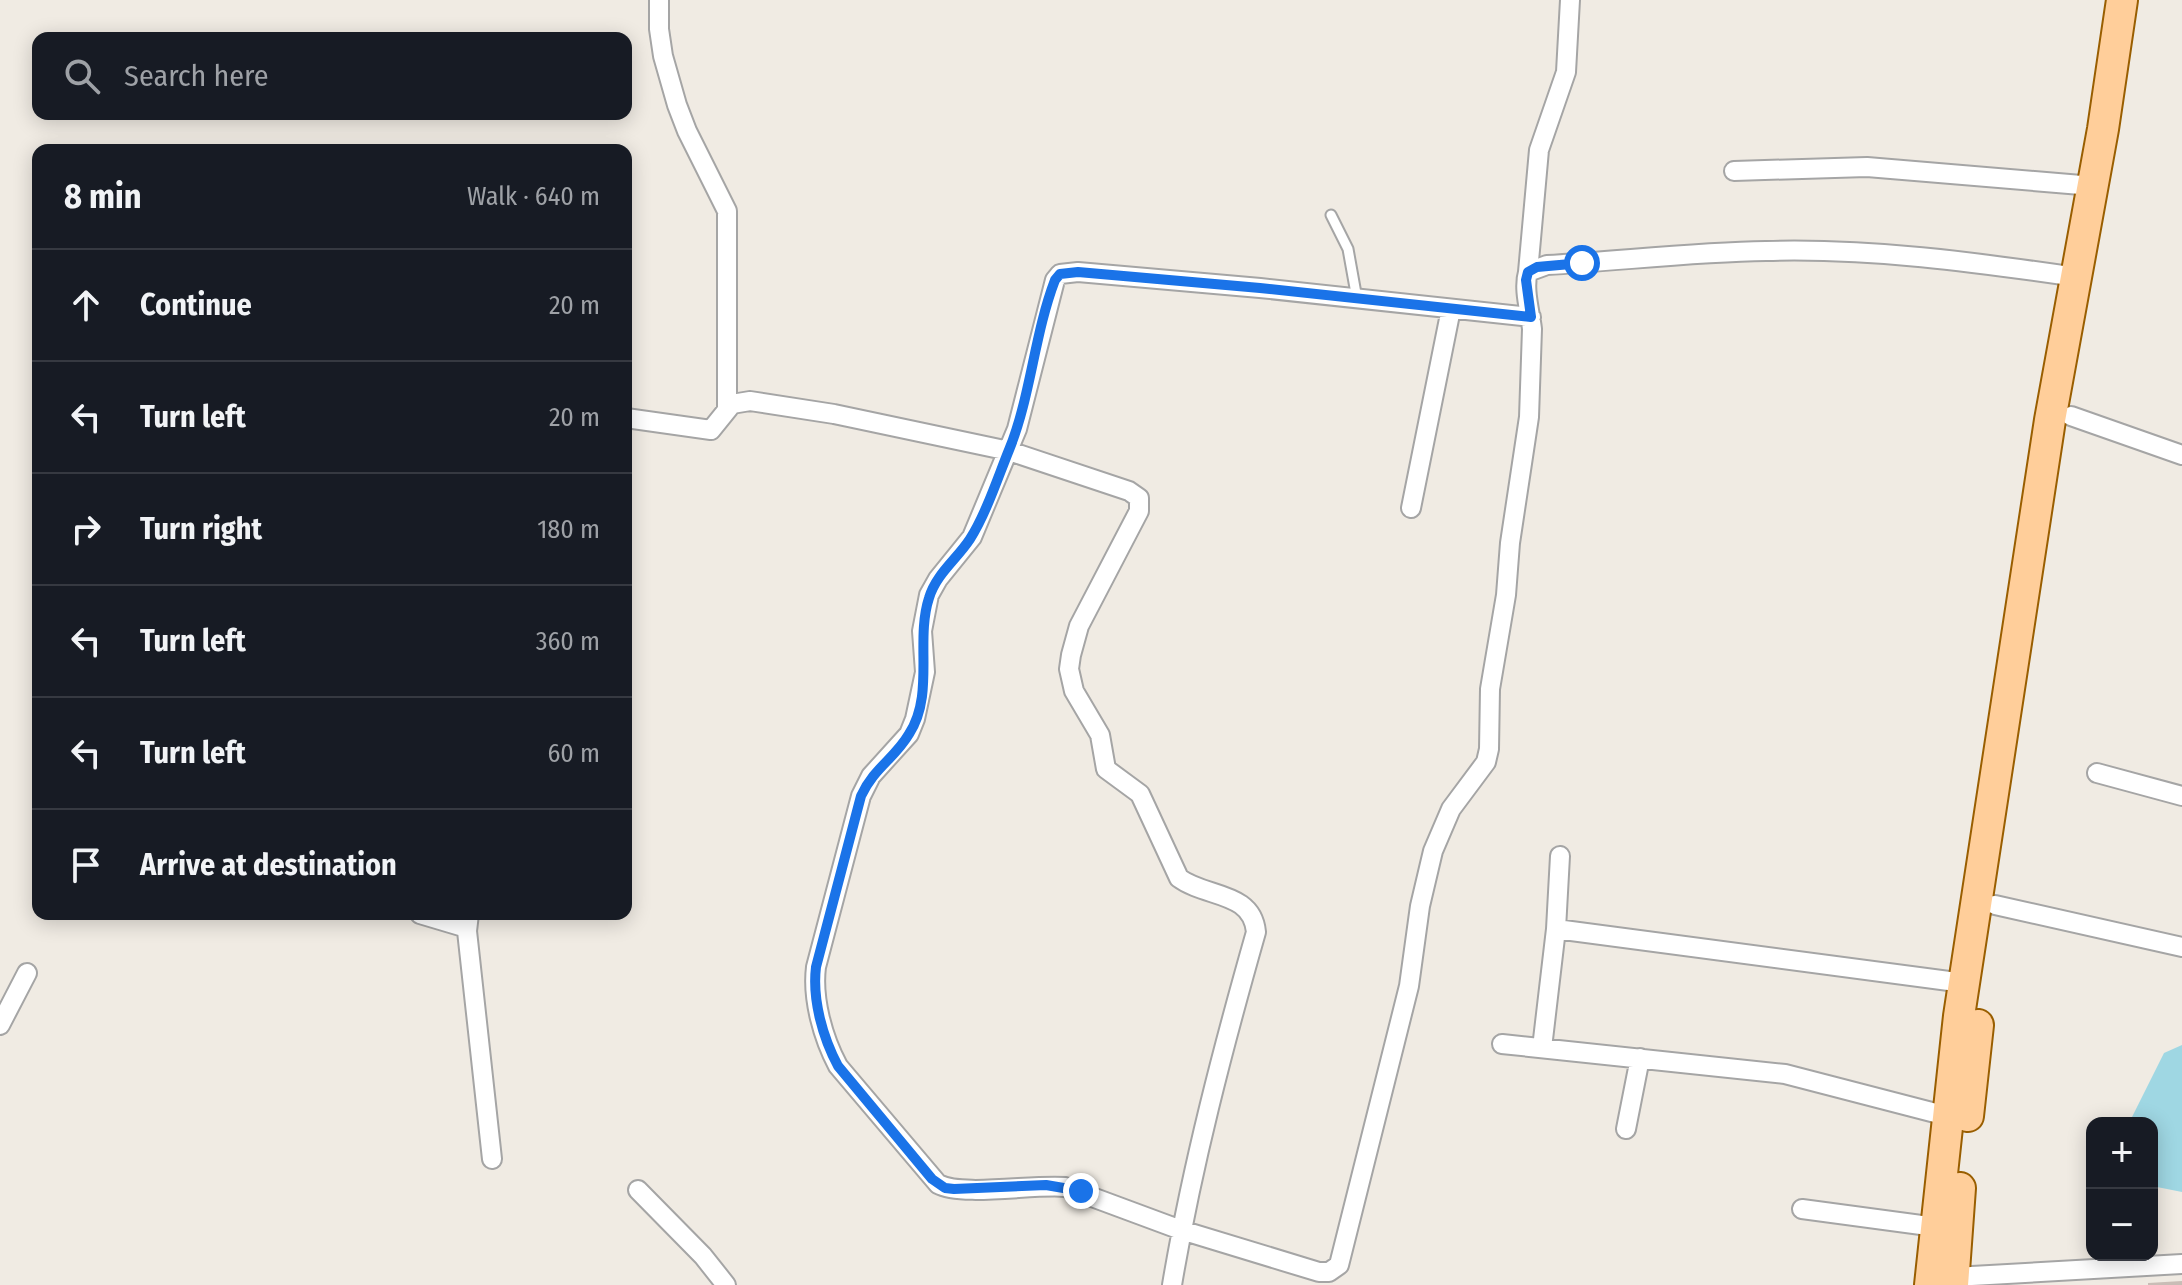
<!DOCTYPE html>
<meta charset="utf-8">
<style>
:root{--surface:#171b24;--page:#242831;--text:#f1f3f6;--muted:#9ea1a6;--line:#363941}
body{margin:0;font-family:"Fira Sans Condensed",sans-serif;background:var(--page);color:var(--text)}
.controls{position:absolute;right:24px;bottom:24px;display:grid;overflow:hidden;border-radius:16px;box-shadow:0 4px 20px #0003}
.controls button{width:72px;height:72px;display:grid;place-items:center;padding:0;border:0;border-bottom:2px solid var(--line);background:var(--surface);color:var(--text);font:40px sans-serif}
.stop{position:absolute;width:24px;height:24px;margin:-18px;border:6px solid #1a73e8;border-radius:50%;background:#fff}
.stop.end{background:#1a73e8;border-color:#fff;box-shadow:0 2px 8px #0008}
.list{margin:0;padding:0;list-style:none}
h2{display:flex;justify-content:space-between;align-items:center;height:104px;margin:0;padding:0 32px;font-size:34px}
h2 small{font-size:26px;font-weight:400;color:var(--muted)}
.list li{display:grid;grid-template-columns:52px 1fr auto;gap:24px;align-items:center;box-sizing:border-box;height:112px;padding:0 32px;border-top:2px solid var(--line)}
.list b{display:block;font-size:30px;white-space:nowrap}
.list em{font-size:26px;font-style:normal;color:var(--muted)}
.icon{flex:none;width:44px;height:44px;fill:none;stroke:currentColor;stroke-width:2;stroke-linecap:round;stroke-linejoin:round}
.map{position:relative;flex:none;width:2182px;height:1285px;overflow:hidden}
.search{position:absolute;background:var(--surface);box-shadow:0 4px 20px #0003;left:32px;top:32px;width:600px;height:88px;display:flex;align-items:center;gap:20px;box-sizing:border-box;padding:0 28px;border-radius:16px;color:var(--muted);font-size:30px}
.panel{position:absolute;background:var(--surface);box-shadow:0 4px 20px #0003;left:32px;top:144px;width:600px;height:776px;border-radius:16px}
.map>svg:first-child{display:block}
</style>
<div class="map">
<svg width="2182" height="1285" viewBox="0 0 2182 1285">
<rect width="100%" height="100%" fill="#f0ebe3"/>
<path fill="#9fd7e3" d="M2182,1045V1192L2152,1186V1123H2129L2164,1053Z"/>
<path fill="#c9bdb6" d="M2182,1281V1285H2148V1283Z"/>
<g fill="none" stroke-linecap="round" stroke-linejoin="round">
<g stroke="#a5a5a5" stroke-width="13">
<path id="lane" d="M1331,215L1348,249L1357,299"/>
</g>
<g stroke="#a5a5a5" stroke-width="22">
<path id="street" d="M659,0V29L663,56L677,105L687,131L727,211V409
M1734,171L1867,167L2093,186
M1528,272L1539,150L1566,72L1570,0
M1531,317L1260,288L1078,272L1060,274L1055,280L1017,429L972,537L938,579L929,595L922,631L925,672L915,719L909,734L871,776L861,796L816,967C812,999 823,1038 838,1066L938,1184C962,1197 1034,1184 1065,1187L1181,1230L1319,1272H1329L1339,1265L1409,986L1420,906L1433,851L1451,809L1486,762L1489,749L1490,689L1506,595L1510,543L1529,417L1532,329C1530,311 1523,289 1528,272L1547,265C1620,261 1693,252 1766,251C1870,248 1974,262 2076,277
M2071,416L2182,455
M626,418L711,430L732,404L750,401L834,414L1009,451L1129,491L1139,498V511L1079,626L1071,655L1069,669L1074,691L1100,735L1106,769L1140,794L1179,878C1206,898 1252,891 1256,932C1223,1048 1192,1166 1172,1285
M1411,508L1451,309
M2097,773L2182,796
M1995,905L2182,947
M420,914L467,928
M469,914L467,931L492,1159
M1556,929L1964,983
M0,1025L27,973
M1502,1044L1785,1074L1947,1116
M1542,1048L1556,929L1560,856
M1626,1129L1640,1058
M638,1190L703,1256L726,1285
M1802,1209L1936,1227
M1954,1277L2182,1264"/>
</g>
<g stroke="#995e00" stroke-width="34">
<path id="primary" d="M1968,1116L1978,1025
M1930,1285L1959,1016L2050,420L2103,129L2122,0
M1953,1285L1960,1188"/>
</g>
<use href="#lane" stroke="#fff" stroke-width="9"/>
<use href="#street" stroke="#fff" stroke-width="18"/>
<use href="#primary" stroke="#ffce9a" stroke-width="30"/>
</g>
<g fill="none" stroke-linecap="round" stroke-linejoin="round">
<path stroke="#1a73e8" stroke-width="10" d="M1081,1191L1046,1185L954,1189L945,1188L932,1179L838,1066C823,1038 812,1000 816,967L861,796C874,768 895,758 909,734C935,694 915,641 929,598C936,574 957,559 970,539C986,514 998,477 1009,450C1031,396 1034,335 1055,280L1060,274L1078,272L1260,288L1531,317L1526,280L1528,272L1537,267L1582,263"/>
</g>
</svg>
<div class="controls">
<button>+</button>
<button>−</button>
</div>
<div class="stop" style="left:1582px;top:263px"></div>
<div class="stop end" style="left:1081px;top:1191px"></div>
<div class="search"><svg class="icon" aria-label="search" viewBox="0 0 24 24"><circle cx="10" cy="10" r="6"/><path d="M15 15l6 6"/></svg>Search here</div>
<section class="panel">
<h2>8 min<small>Walk · 640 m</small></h2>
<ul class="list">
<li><svg class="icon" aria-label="ahead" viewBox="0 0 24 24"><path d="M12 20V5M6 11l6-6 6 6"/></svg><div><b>Continue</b></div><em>20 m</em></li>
<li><svg class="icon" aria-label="left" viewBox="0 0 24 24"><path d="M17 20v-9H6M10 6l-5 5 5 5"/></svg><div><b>Turn left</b></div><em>20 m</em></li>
<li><svg class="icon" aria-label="right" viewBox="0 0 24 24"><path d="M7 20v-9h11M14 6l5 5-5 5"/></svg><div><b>Turn right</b></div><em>180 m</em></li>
<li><svg class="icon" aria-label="left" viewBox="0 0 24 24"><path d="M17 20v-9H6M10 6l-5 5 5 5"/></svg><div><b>Turn left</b></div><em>360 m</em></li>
<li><svg class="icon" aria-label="left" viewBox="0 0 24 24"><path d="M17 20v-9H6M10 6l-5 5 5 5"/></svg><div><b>Turn left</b></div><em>60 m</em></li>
<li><svg class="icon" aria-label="arrive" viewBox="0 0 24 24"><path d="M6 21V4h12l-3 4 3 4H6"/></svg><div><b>Arrive at destination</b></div></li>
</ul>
</section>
</div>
